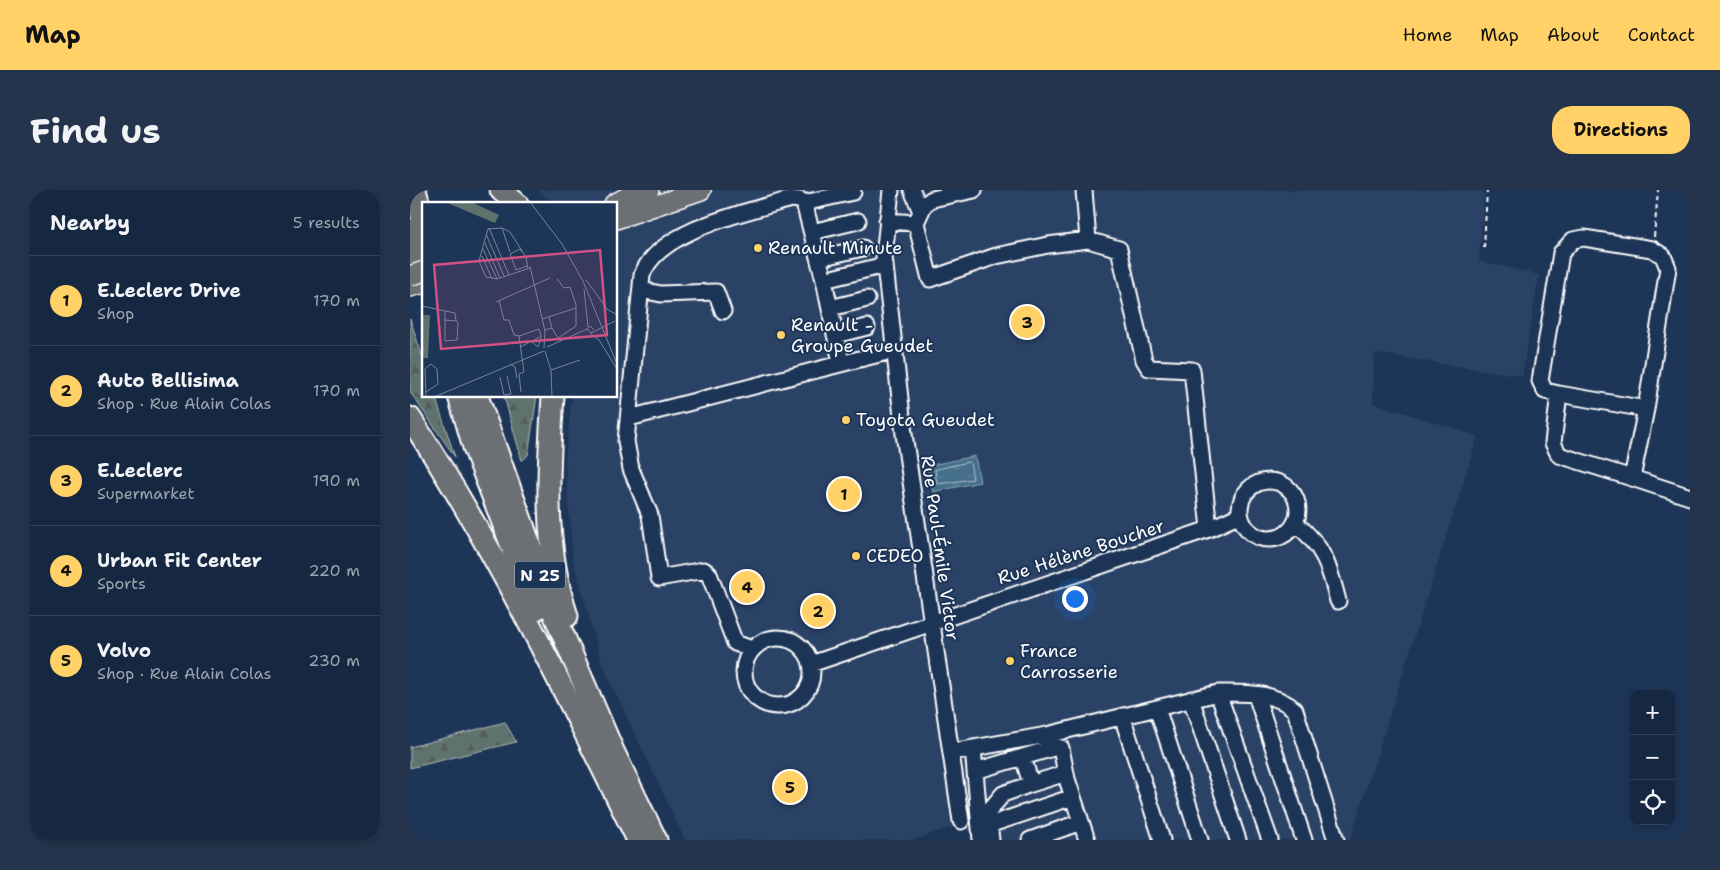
<!DOCTYPE html>
<meta charset="utf-8">
<style>
:root{--surface:#162841;--page:#23344c;--text:#f1f3f6;--muted:#9ea6b1;--line:#35445a;--accent:#ffd166}
body{margin:0;font-family:"Shantell Sans",sans-serif;background:var(--page);color:var(--text)}
.controls{position:absolute;right:15px;bottom:15px;display:grid;overflow:hidden;border-radius:10px;box-shadow:0 2px 8px #0003}
.controls button{width:45px;height:45px;display:grid;place-items:center;padding:0;border:0;border-bottom:1px solid var(--line);background:var(--surface);color:var(--text);font:25px sans-serif}
.you{position:absolute;left:664px;top:408px;width:18px;height:18px;margin:-12px;border:4px solid #fff;border-radius:50%;background:#1a73e8;box-shadow:0 0 0 8px #1a73e833}
.badge{display:grid;place-items:center;width:32px;height:32px;border-radius:50%;background:var(--accent);color:#111;font-size:16px;font-weight:700}
.pin{position:absolute;translate:-50% -50%;border:2px solid #fff;box-shadow:0 1px 5px #0006}
.list{margin:0;padding:0;list-style:none}
h2{display:flex;justify-content:space-between;align-items:center;height:65px;margin:0;padding:0 20px;font-size:21px}
h2 small{font-size:16px;font-weight:400;color:var(--muted)}
.list li{display:grid;grid-template-columns:32px 1fr auto;gap:15px;align-items:center;box-sizing:border-box;height:90px;padding:0 20px;border-top:1px solid var(--line)}
.list b{display:block;font-size:19px;white-space:nowrap}
.list p{margin:0;font-size:16px;white-space:nowrap;color:var(--muted)}
.list em{font-size:16px;font-style:normal;color:var(--muted)}
.icon{flex:none;width:28px;height:28px;fill:none;stroke:currentColor;stroke-width:2;stroke-linecap:round;stroke-linejoin:round}
.map{position:relative;flex:none;width:1280px;height:650px;overflow:hidden;border-radius:20px}
header{display:flex;align-items:center;gap:30px;box-sizing:border-box;height:70px;padding:0 25px;background:var(--accent);color:#111}
header strong{font-size:24px}
nav{display:flex;gap:28px;margin-inline-start:auto;font-size:18px}
.intro{display:flex;align-items:center;justify-content:space-between;box-sizing:border-box;height:120px;padding:0 30px}
h1{margin:0;font-size:35px}
.button{padding:12px 22px;border-radius:20px;background:var(--accent);color:#111;font-size:18px;font-weight:700}
main{display:flex;gap:30px;padding:0 30px}
aside{flex:1;background:var(--surface);border-radius:20px;box-shadow:0 2px 8px #0003}
.map>svg:first-child{display:block}
</style>
<header>
<strong>Map</strong>
<nav><a>Home</a><a>Map</a><a>About</a><a>Contact</a></nav>
</header>
<div class="intro"><h1>Find us</h1><a class="button">Directions</a></div>
<main>
<aside>
<h2>Nearby<small>5 results</small></h2>
<ul class="list">
<li><span class="badge">1</span><div><b>E.Leclerc Drive</b><p>Shop</p></div><em>170 m</em></li>
<li><span class="badge">2</span><div><b>Auto Bellisima</b><p>Shop · Rue Alain Colas</p></div><em>170 m</em></li>
<li><span class="badge">3</span><div><b>E.Leclerc</b><p>Supermarket</p></div><em>190 m</em></li>
<li><span class="badge">4</span><div><b>Urban Fit Center</b><p>Sports</p></div><em>220 m</em></li>
<li><span class="badge">5</span><div><b>Volvo</b><p>Shop · Rue Alain Colas</p></div><em>230 m</em></li>
</ul>
</aside>
<div class="map">
<svg width="1280" height="650" viewBox="0 0 1280 650">
<defs>
<pattern id="forest-firs" width="22" height="20" patternUnits="userSpaceOnUse" patternTransform="scale(1.25)"><rect width="22" height="20" fill="#5f736e"/><path d="M5 1l3.5 6h-7zM16 11l3.5 6h-7z" fill="#545c5a"/></pattern>
<pattern id="water-ripples" width="26" height="14" patternUnits="userSpaceOnUse" patternTransform="scale(1.25)"><rect width="26" height="14" fill="#446e8b"/><path d="M2 4q2-2 4 0t4 0M15 11q2-2 4 0t4 0" fill="none" stroke="#60849c"/></pattern>
</defs>
<rect width="100%" height="100%" fill="#1d3557"/>
<filter id="ink" filterUnits="userSpaceOnUse"><feTurbulence type="fractalNoise" baseFrequency=".02" numOctaves="2"/><feDisplacementMap in="SourceGraphic" scale="10" xChannelSelector="R" yChannelSelector="G"/><feConvolveMatrix kernelMatrix="1 2 1 2 8 2 1 2 1" color-interpolation-filters="sRGB"/></filter>
<g filter="url(#ink)">
<path fill="#2c4266" d="M127,0H1074L1069,71L1129,85L1112,186L964,163L963,213L1068,246L940,650H562L556,632L504,650H275L192,474L163,370L155,272L162,206H206V14H146Z"/>
<path fill="url(#forest-firs)" stroke="#afb9b6" d="M0,129L14,171V206H25L45,267L0,202Z
M94,206H127L118,265L112,271Z
M95,532L106,552L0,578V557Z"/>
<path fill="url(#water-ripples)" stroke="#8fa8b9" d="M565,266L570,292L523,302L517,276Z"/>
<g fill="none" stroke-linecap="round" stroke-linejoin="round">
<path stroke="#b4c5d1" stroke-width="1" d="M560,272L563,289L527,294L525,280Z"/>
<g stroke="#fff" stroke-width="19">
<path id="minor" d="M481,0L474,67L494,244L551,631
M502,0L511,22
M674,0L678,50L709,59L734,170L739,178L782,180L799,339
M394,13L443,2
M477,31L506,33L514,15L522,9L564,0
M506,33L520,89L586,66L638,55L678,50
M402,42L448,31
M409,68L453,58
M231,100L251,104L306,102L313,121
M420,118L457,109
M425,145L457,137
M431,173L414,90L475,75
M1149,204L1135,201L1130,191L1151,63L1163,50L1174,48L1242,59L1253,66L1258,78L1236,219L1222,288L1280,307
M219,228L485,160
M1222,288L1149,265L1143,253L1149,204L1236,219
M830 320a29 29 0 1 1 58 0a29 29 0 1 1-58 0Z
M885,333C914,356 919,376 928,411
M334 482a34 34 0 1 1 68 0a34 34 0 1 1-68 0Z
M342,459L325,453L299,384L294,380L249,388L240,325L221,279L216,251L232,85C249,39 338,22 381,9L390,10L394,13L414,90
M401,474L799,339L830,325
M808,503L860,650
M846,505L894,650
M781,509L828,650
M747,518L790,650
M712,526L752,650
M563,558L571,650
M541,562L637,545L808,503C833,503 865,501 885,520L926,650
M565,581L647,557L651,558L657,589L677,650
M621,594L656,583
M579,635L663,607
M581,650L578,622L593,604L621,594L613,567
M620,650L671,632"/>
</g>
<g stroke="#fff" stroke-width="22">
<path id="major" d="M204,14L221,5L239,0
M206,29L291,0
M0,97L14,93"/>
</g>
<g stroke="#fff" stroke-width="25">
<path id="highway" d="M5,0L14,34
M91,0L107,14
M0,40L14,89
M49,206L64,257L126,419
M67,206L145,426L203,561L246,650
M143,206C138,280 133,354 157,426
M0,228C88,363 157,506 228,650"/>
</g>
<path stroke="#fff" stroke-width="2" stroke-dasharray="5 4" stroke-linecap="butt" d="M1244,47L1248,0
M1074,58L1077,0"/>
<use href="#minor" stroke="#1d3557" stroke-width="15"/>
<use href="#major" stroke="#6c6f75" stroke-width="19"/>
<use href="#highway" stroke="#6c6f75" stroke-width="21"/>
<g stroke="#fff" stroke-width="22" stroke-linecap="butt">
<path id="major-bridge" d="M0,86L14,81"/>
</g>
<use href="#major-bridge" stroke="#6c6f75" stroke-width="19"/>
</g>
</g>
<g fill="#ffd166" stroke="#1d3557" stroke-width="2">
<circle cx="348" cy="58" r="5"/>
<circle cx="371" cy="145" r="5"/>
<circle cx="436" cy="230" r="5"/>
<circle cx="446" cy="366" r="5"/>
<circle cx="600" cy="471" r="5"/>
</g>
<g text-anchor="middle" dominant-baseline="central" stroke-width="4" stroke-linejoin="round" paint-order="stroke">
<rect fill="#1d3557" stroke="#bbc2cd" stroke-width="1" x="105" y="371.5" width="50" height="27" rx="4"/>
<g font-size="16" font-weight="bold" fill="#fff">
<text x="130" y="385">N 25</text>
</g>
<g font-size="18" fill="#fff" stroke="#1d3557" text-anchor="start">
<text x="358" y="58">Renault Minute</text>
<text x="381" y="135">Renault -<tspan x="381" dy="21">Groupe Gueudet</tspan></text>
<text x="446" y="230">Toyota Gueudet</text>
<text x="456" y="366">CEDEO</text>
<text x="610" y="461">France<tspan x="610" dy="21">Carrosserie</tspan></text>
</g>
<g font-size="18" fill="#fff" stroke="#1d3557">
<text transform="translate(530 358) rotate(82)">Rue Paul-Émile Victor</text>
<text transform="translate(671 362) rotate(-18)">Rue Hélène Boucher</text>
</g>
</g>
<g transform="translate(12 12)">
<rect width="195" height="195" fill="#1d3557"/>
<path d="M23,0H49L77,13L73,21Z" fill="#5f736e"/>
<path d="M0,113H8L6,156H0Z" fill="#5f736e"/>
<path fill="none" stroke="#77869a" stroke-width="1" d="M108,0L140,42L161,79L195,162M67,26L87,73M80,26L88,50M64,32L82,74M63,41L78,76M61,47L75,77M100,50L98,47L88,52L94,68L105,64M60,54L70,77M108,64L123,129L122,146M106,67L104,55L88,30L80,26L66,27L57,59L64,75L75,77L108,66M164,78L186,108L194,112M162,87L166,125M77,98L82,118H87L92,133L97,134L102,170L97,172L99,190M74,100L128,76M0,104L23,109V139L35,138L36,121L34,119M120,117L154,106M22,118L34,119L33,111L23,109M130,126L136,136L154,124V103L148,85L142,86L135,77M123,128L130,126L127,115M172,128L168,124L165,127L169,131L193,119M168,131L177,138L195,167M97,134L117,127L119,134M110,140L116,145L119,136M98,145L120,134M125,145L165,127M123,149L129,168L130,195M88,162L93,165L95,176M129,168L158,158M78,175L82,193L89,192L85,174M4,195L3,167L9,162L15,167L16,182L4,190M12,195L122,149"/>
<path fill="#d15284" fill-opacity="0.15" stroke="#d15284" stroke-width="2.5" d="M178,48L185,133L19,147L12,63Z"/>
<rect width="195" height="195" fill="none" stroke="#fff" stroke-width="2.5"/>
</g>
</svg>
<div class="controls">
<button>+</button>
<button>−</button>
<button><svg class="icon" aria-label="locate" viewBox="0 0 24 24"><circle cx="12" cy="12" r="6"/><path d="M12 2v4M12 18v4M2 12h4M18 12h4"/></svg></button>
</div>
<div class="you"></div>
<div class="pin badge" style="left:434px;top:304px">1</div>
<div class="pin badge" style="left:408px;top:421px">2</div>
<div class="pin badge" style="left:617px;top:132px">3</div>
<div class="pin badge" style="left:337px;top:397px">4</div>
<div class="pin badge" style="left:380px;top:597px">5</div>
</div>
</main>
